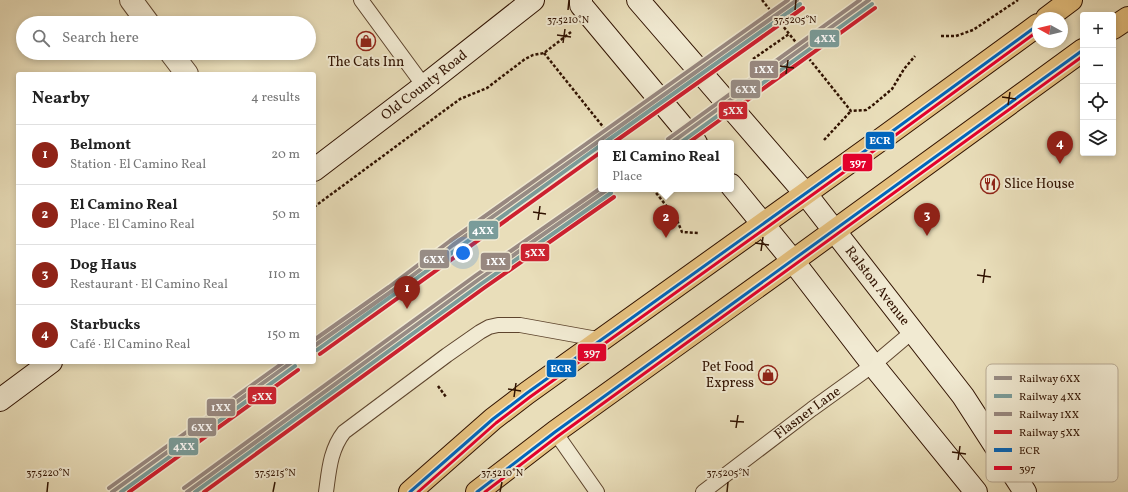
<!DOCTYPE html>
<meta charset="utf-8">
<style>
:root{--surface:#fff;--page:#f6f6f6;--text:#222;--muted:#767676;--line:#e0e0e0;--accent:#8f2418}
body{margin:0;font-family:Vollkorn,serif;background:var(--page);color:var(--text)}
.controls{position:absolute;right:12px;top:12px;display:grid;overflow:hidden;border-radius:4px;box-shadow:0 2px 6px #0003}
.controls button{width:36px;height:36px;display:grid;place-items:center;padding:0;border:0;border-bottom:1px solid var(--line);background:var(--surface);color:var(--text);font:20px sans-serif}
.compass{position:absolute;left:1032px;top:12px;width:36px;height:36px;border-radius:50%;background:var(--surface);box-shadow:0 2px 6px #0003;rotate:278deg}
.you{position:absolute;left:463px;top:253px;width:14px;height:14px;margin:-10px;border:3px solid #fff;border-radius:50%;background:#1a73e8;box-shadow:0 0 0 6px #1a73e833}
.badge{display:grid;place-items:center;width:26px;height:26px;border-radius:50%;background:var(--accent);color:#fff;font-size:13px;font-weight:700}
.pin{position:absolute;translate:-50% -33px;filter:drop-shadow(0 1px 2px #0008)}
.pin::after{content:'';position:absolute;top:21px;width:14px;height:12px;background:inherit;clip-path:polygon(0 0,100% 0,50% 100%)}
.popup{position:absolute;left:598px;top:140px;width:136px;height:52px;box-sizing:border-box;display:grid;place-content:center;border-radius:4px;background:var(--surface);filter:drop-shadow(0 1px 3px #0005);font-size:13px;white-space:nowrap;color:var(--muted)}
.popup b{font-size:15px;color:var(--text)}
.popup::after{content:'';position:absolute;left:50%;top:100%;margin-left:-8px;border:8px solid transparent;border-top-color:var(--surface)}
.list{margin:0;padding:0;list-style:none}
h2{display:flex;justify-content:space-between;align-items:center;height:52px;margin:0;padding:0 16px;font-size:17px}
h2 small{font-size:13px;font-weight:400;color:var(--muted)}
.list li{display:grid;grid-template-columns:26px 1fr auto;gap:12px;align-items:center;box-sizing:border-box;height:60px;padding:0 16px;border-top:1px solid var(--line)}
.list b{display:block;font-size:15px;white-space:nowrap}
.list p{margin:0;font-size:13px;white-space:nowrap;color:var(--muted)}
.list em{font-size:13px;font-style:normal;color:var(--muted)}
.icon{flex:none;width:22px;height:22px;fill:none;stroke:currentColor;stroke-width:2;stroke-linecap:round;stroke-linejoin:round}
.map{position:relative;flex:none;width:1128px;height:492px;overflow:hidden}
.search{position:absolute;background:var(--surface);box-shadow:0 2px 6px #0003;left:16px;top:16px;width:300px;height:44px;display:flex;align-items:center;gap:10px;box-sizing:border-box;padding:0 14px;border-radius:22px;color:var(--muted);font-size:15px}
.panel{position:absolute;background:var(--surface);box-shadow:0 2px 6px #0003;left:16px;top:72px;width:300px;height:292px;border-radius:4px}
.map>svg:first-child{display:block}
</style>
<div class="map">
<svg width="1128" height="492" viewBox="0 0 1128 492">
<rect width="100%" height="100%" fill="#e9deba"/>
<filter id="stains"><feTurbulence type="fractalNoise" baseFrequency=".005" numOctaves="4"/><feColorMatrix values="0 0 0 0 .2 0 0 0 0 .09 0 0 0 0 .02 0 0 0 .5 -.17"/></filter>
<radialGradient id="worn" r=".72"><stop offset=".6" stop-color="#630" stop-opacity="0"/><stop offset="1" stop-color="#630" stop-opacity=".3"/></radialGradient>
<g fill="none" stroke-linecap="round" stroke-linejoin="round">
<g stroke="#5e452e" stroke-width="16">
<g id="lane">
<path d="M361,0L424,86"/>
<path d="M555,432L597,492"/>
<path d="M326,492C329,471 330,450 344,432L447,355L480,332L489,327L498,325H520L603,340"/>
<path id="s1" d="M703,492L812,409L873,365L912,332"/>
</g>
</g>
<g stroke="#5e452e" stroke-width="24">
<path id="street" d="M131,0L148,23
M171,53L187,74"/>
</g>
<g stroke="#301200" stroke-width="24">
<g id="secondary">
<path d="M581,0V5L696,143"/>
<path id="s2" d="M638,0L805,193L963,396L1025,492"/>
<path id="s3" d="M314,170L424,86L533,0"/>
<path d="M731,185L793,261L873,365L976,492"/>
<path d="M0,400L51,362"/>
</g>
</g>
<g stroke="#301200" stroke-width="24">
<path id="primary" d="M1047,18L1071,0
M1113,28L1128,18
M410,492L493,419L527,393L883,138L1038,25
M477,492L555,432L793,261L1083,50"/>
</g>
<path stroke="#301200" stroke-width="2.5" stroke-dasharray="3 2" stroke-linecap="butt" d="M762,0L851,111L866,110L873,105L892,89L904,69L915,56
M941,36H956L973,30L1018,0
M544,53L616,143
M753,59L789,34
M824,140L851,111
M653,189L676,218L682,232L698,233
M314,207L460,99L487,88L525,59L533,55L544,53L571,32
M438,386L446,397"/>
<use href="#lane" stroke="#f1ead2" stroke-width="14"/>
<use href="#street" stroke="#f1ead2" stroke-width="22"/>
<use href="#secondary" stroke="#f1ead2" stroke-width="22"/>
<use href="#primary" stroke="#e4bf7d" stroke-width="22"/>
<g stroke="#f1ead2" stroke-width="6">
<path id="bus-1" d="M410,492L493,419L527,393L883,138L1038,25
M477,492L555,432L1083,50"/>
</g>
<g stroke="#f1ead2" stroke-width="6">
<path id="bus-2" d="M418,492L496,423L530,397L886,142L1038,31
M485,492L558,436L1083,56"/>
</g>
<use href="#bus-1" stroke="#0065bd" stroke-width="3"/>
<use href="#bus-2" stroke="#e4002b" stroke-width="3"/>
<g stroke="#f1ead2" stroke-width="7">
<path id="rail-1" d="M671,143L869,0
M314,346L392,291L453,245L797,0
M112,492L292,362
M187,492L478,280L608,189"/>
</g>
<g stroke="#f1ead2" stroke-width="7">
<path id="rail-2" d="M604,143L800,4
M680,143L872,4
M317,350L601,145
M121,492L295,366
M195,492L481,284L611,193"/>
</g>
<g stroke="#f1ead2" stroke-width="7">
<path id="rail-3" d="M668,139L860,0
M314,340L389,287L450,241L788,0
M109,488L284,362
M184,488L475,276L601,188"/>
</g>
<g stroke="#f1ead2" stroke-width="7">
<path id="rail-4" d="M613,143L803,8
M688,143L875,8
M320,354L601,152
M129,492L298,370
M204,492L484,288L614,197"/>
</g>
<use href="#rail-1" stroke="#978c85" stroke-width="4"/>
<use href="#rail-2" stroke="#7a9c9a" stroke-width="4"/>
<use href="#rail-3" stroke="#988880" stroke-width="4"/>
<use href="#rail-4" stroke="#ce202f" stroke-width="4"/>
</g>
<path fill="none" stroke="#301200" stroke-width="1.5" d="M568,10L569,0M795,10L796,0M557,35L571,37M563,43L565,29M780,66L794,68M786,74L788,60M1002,97L1016,99M1008,105L1010,92M533,212L546,214M538,220L540,206M755,243L769,245M761,251L763,237M977,275L991,277M983,283L985,269M508,389L521,391M514,397L516,383M730,421L744,422M736,428L738,415M952,452L966,454M958,460L960,446M47,492L48,482M273,492L275,482M500,492L502,482M727,492L728,482"/>
<defs>
<g id="shop-ring" transform="scale(1)"><circle r="9.5" fill="#f1ead2" stroke="#8f2418" stroke-width="1.5"/><path d="M-5-2.5h2.3a2.7 3.5 0 0 1 5.4 0H5L5.5 6h-11ZM-1.5-2.5h3a1.5 2.3 0 0 0-3 0Z" fill="#8f2418"/></g>
<g id="restaurant-ring" transform="scale(1)"><circle r="9.5" fill="#f1ead2" stroke="#8f2418" stroke-width="1.5"/><path d="M-5-6h1v4h1v-4h1v4h1v-4h1v5L-1.5 .5V6h-2V.5L-5-1ZM5-6V6H3V1.5H1.5Q1.5-4 5-6Z" fill="#8f2418"/></g>
</defs>
<g fill-rule="evenodd">
<use href="#shop-ring" x="366" y="41"/>
<use href="#restaurant-ring" x="990" y="184"/>
<use href="#shop-ring" x="768" y="375"/>
</g>
<g text-anchor="middle" dominant-baseline="central" stroke-width="4" stroke-linejoin="round" paint-order="stroke">
<g font-size="14" fill="#301200" stroke="#f1ead2">
<text x="366" y="62">The Cats Inn</text>
<text x="1004" y="184" text-anchor="start">Slice House</text>
<text x="754" y="367" text-anchor="end">Pet Food<tspan x="754" dy="16">Express</tspan></text>
</g>
<g font-size="14" fill="#301200" stroke="#f1ead2">
<text stroke="none"><textPath href="#s3" startOffset="139">Old County Road</textPath></text>
<text stroke="none"><textPath href="#s2" startOffset="373">Ralston Avenue</textPath></text>
<text stroke="none"><textPath href="#s1" startOffset="131">Flasner Lane</textPath></text>
</g>
</g>
<rect x="986" y="364" width="132" height="118" rx="6" fill="#f1ead2" stroke="#b7a993" stroke-width="1"/>
<rect x="994" y="376" width="18" height="4" fill="#978c85"/>
<rect x="994" y="394" width="18" height="4" fill="#7a9c9a"/>
<rect x="994" y="412" width="18" height="4" fill="#988880"/>
<rect x="994" y="430" width="18" height="4" fill="#ce202f"/>
<rect x="994" y="448" width="18" height="4" fill="#0065bd"/>
<rect x="994" y="466" width="18" height="4" fill="#e4002b"/>
<g font-size="11" fill="#301200">
<text x="1019" y="382">Railway 6XX</text>
<text x="1019" y="400">Railway 4XX</text>
<text x="1019" y="418">Railway 1XX</text>
<text x="1019" y="436">Railway 5XX</text>
<text x="1019" y="454">ECR</text>
<text x="1019" y="472">397</text>
</g>
<g font-size="10" text-anchor="middle" fill="#301200" stroke="#f1ead2" stroke-width="4" stroke-linejoin="round" paint-order="stroke">
<text x="568" y="23">37.5210°N</text>
<text x="795" y="23">37.5205°N</text>
<text x="48" y="476">37.5220°N</text>
<text x="275" y="476">37.5215°N</text>
<text x="502" y="476">37.5210°N</text>
<text x="728" y="476">37.5205°N</text>
</g>
<g stroke="#f1ead2" stroke-width="1.5">
<rect x="809" y="29" width="31" height="19" rx="4" fill="#7a9c9a"/>
<rect x="749" y="60" width="30" height="19" rx="4" fill="#988880"/>
<rect x="730" y="79" width="31" height="20" rx="4" fill="#978c85"/>
<rect x="718" y="101" width="30" height="19" rx="4" fill="#ce202f"/>
<rect x="865" y="131" width="30" height="19" rx="4" fill="#0065bd"/>
<rect x="842" y="153" width="31" height="19" rx="4" fill="#e4002b"/>
<rect x="468" y="220" width="31" height="20" rx="4" fill="#7a9c9a"/>
<rect x="520" y="243" width="30" height="19" rx="4" fill="#ce202f"/>
<rect x="419" y="249" width="31" height="20" rx="4" fill="#978c85"/>
<rect x="480" y="252" width="31" height="19" rx="4" fill="#988880"/>
<rect x="577" y="343" width="30" height="19" rx="4" fill="#e4002b"/>
<rect x="546" y="359" width="31" height="19" rx="4" fill="#0065bd"/>
<rect x="247" y="386" width="30" height="19" rx="4" fill="#ce202f"/>
<rect x="206" y="398" width="30" height="19" rx="4" fill="#988880"/>
<rect x="187" y="417" width="30" height="20" rx="4" fill="#978c85"/>
<rect x="168" y="437" width="31" height="19" rx="4" fill="#7a9c9a"/>
</g>
<g font-size="11" text-anchor="middle" font-weight="bold" fill="#fff">
<text x="825" y="42">4XX</text>
<text x="764" y="73">1XX</text>
<text x="746" y="93">6XX</text>
<text x="733" y="114">5XX</text>
<text x="880" y="144">ECR</text>
<text x="858" y="166">397</text>
<text x="483" y="234">4XX</text>
<text x="535" y="256">5XX</text>
<text x="434" y="263">6XX</text>
<text x="496" y="265">1XX</text>
<text x="592" y="356">397</text>
<text x="561" y="372">ECR</text>
<text x="262" y="400">5XX</text>
<text x="221" y="411">1XX</text>
<text x="202" y="431">6XX</text>
<text x="184" y="450">4XX</text>
</g>
<rect width="100%" height="100%" filter="url(#stains)"/>
<rect width="100%" height="100%" fill="url(#worn)"/>
</svg>
<div class="controls">
<button>+</button>
<button>−</button>
<button><svg class="icon" aria-label="locate" viewBox="0 0 24 24"><circle cx="12" cy="12" r="6"/><path d="M12 2v4M12 18v4M2 12h4M18 12h4"/></svg></button>
<button><svg class="icon" aria-label="layers" viewBox="0 0 24 24"><path d="M12 4l9 5-9 5-9-5zM3 14l9 5 9-5"/></svg></button>
</div>
<svg class="compass" viewBox="-18 -18 36 36"><path d="M0-13l5 13h-10z" fill="#e53935"/><path d="M0 13l5-13h-10z" fill="#767676"/></svg>
<div class="you"></div>
<div class="pin badge" style="left:407px;top:309px">1</div>
<div class="pin badge" style="left:666px;top:238px">2</div>
<div class="popup"><b>El Camino Real</b>Place</div>
<div class="pin badge" style="left:927px;top:236px">3</div>
<div class="pin badge" style="left:1060px;top:164px">4</div>
<div class="search"><svg class="icon" aria-label="search" viewBox="0 0 24 24"><circle cx="10" cy="10" r="6"/><path d="M15 15l6 6"/></svg>Search here</div>
<section class="panel">
<h2>Nearby<small>4 results</small></h2>
<ul class="list">
<li><span class="badge">1</span><div><b>Belmont</b><p>Station · El Camino Real</p></div><em>20 m</em></li>
<li><span class="badge">2</span><div><b>El Camino Real</b><p>Place · El Camino Real</p></div><em>50 m</em></li>
<li><span class="badge">3</span><div><b>Dog Haus</b><p>Restaurant · El Camino Real</p></div><em>110 m</em></li>
<li><span class="badge">4</span><div><b>Starbucks</b><p>Café · El Camino Real</p></div><em>150 m</em></li>
</ul>
</section>
</div>
